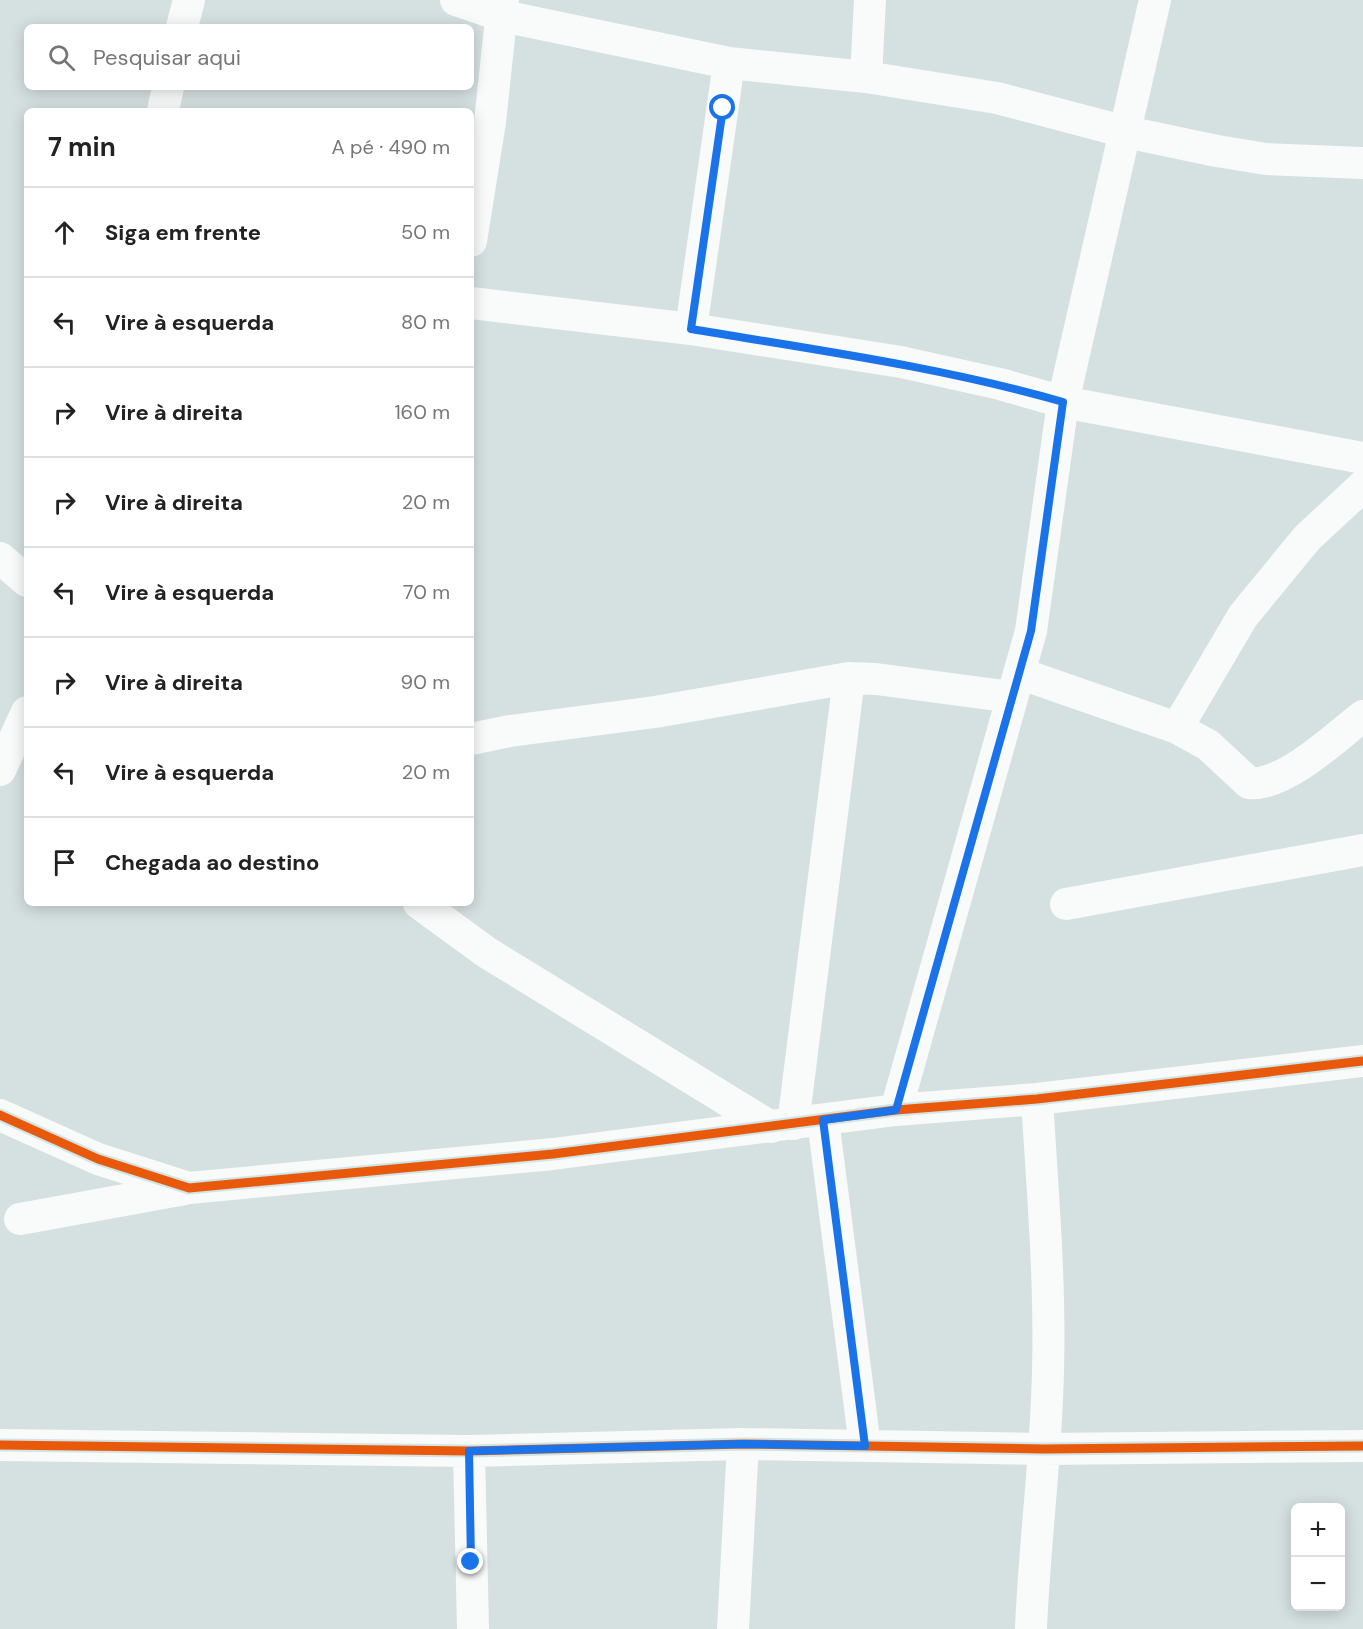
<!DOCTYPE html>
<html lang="pt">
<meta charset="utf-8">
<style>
:root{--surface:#fff;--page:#f2f2f2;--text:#222;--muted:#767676;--line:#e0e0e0}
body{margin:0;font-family:"DM Sans",sans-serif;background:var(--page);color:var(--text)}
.controls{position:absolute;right:18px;bottom:18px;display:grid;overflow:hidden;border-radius:9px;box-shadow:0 3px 15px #0003}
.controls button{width:54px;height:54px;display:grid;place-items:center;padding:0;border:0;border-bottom:2px solid var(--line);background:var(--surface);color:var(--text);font:30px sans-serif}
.stop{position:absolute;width:18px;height:18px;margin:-14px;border:4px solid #1a73e8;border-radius:50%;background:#fff}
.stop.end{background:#1a73e8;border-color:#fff;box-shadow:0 2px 6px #0008}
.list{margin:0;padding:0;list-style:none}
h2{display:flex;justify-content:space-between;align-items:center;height:78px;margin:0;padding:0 24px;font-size:26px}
h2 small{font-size:20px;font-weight:400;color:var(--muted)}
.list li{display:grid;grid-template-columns:39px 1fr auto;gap:18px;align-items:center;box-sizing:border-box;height:90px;padding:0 24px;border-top:2px solid var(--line)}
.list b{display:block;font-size:22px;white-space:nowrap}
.list em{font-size:20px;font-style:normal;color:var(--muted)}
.icon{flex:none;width:33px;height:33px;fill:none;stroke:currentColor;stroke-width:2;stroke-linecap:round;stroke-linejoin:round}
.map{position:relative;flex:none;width:1363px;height:1629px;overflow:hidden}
.search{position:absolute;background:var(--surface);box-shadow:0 3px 15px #0003;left:24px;top:24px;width:450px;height:66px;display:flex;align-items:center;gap:15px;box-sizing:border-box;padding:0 21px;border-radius:9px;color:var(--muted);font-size:22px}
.panel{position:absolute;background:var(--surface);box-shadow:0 3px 15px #0003;left:24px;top:108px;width:450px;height:798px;border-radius:9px}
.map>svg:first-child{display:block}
</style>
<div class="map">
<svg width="1363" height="1629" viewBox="0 0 1363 1629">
<rect width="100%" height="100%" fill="#d5e0e0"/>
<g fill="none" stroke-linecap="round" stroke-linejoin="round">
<path stroke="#f9fafa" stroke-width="32" d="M456,0L503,16L729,63L866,77L997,98L1126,132L1217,151L1266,159L1363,163
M182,27L189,0
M866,77L870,0
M163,111L168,87
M471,241L490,122L503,0
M471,303L691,329L901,362L1000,384L1063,402L1363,458
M691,329L729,63
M0,558L27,581
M1019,673L1177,728L1208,745L1249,783C1284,787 1337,736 1363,716
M1177,728L1243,616L1307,538L1363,486
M471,739L510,731L655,712L849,678L876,679L1012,697
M0,770L27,712
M419,903L486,952L771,1127
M1066,904L1363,850
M896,1110L1031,631L1063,402L1155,0
M0,1115L98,1159L189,1188L553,1154L896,1110L1037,1099L1363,1061
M823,1120L865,1446
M793,1124L849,678
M20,1219L185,1189
M0,1445L469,1451L743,1444L1043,1449L1363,1446
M469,1451L473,1629
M733,1629L743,1444
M1031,1629C1034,1552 1044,1475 1047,1398C1052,1298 1043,1198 1037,1099"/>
<g stroke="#d0e5e5" stroke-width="13">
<path id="cycleway" d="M0,1115L98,1159L189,1188L553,1154L896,1110L1037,1099L1363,1061
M0,1445L469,1451L743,1444L1043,1449L1363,1446"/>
</g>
<use href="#cycleway" stroke="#e8590c" stroke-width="9"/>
</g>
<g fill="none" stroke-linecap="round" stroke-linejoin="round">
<path stroke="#1a73e8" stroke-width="8" d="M471,1562L469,1451L743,1444L865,1446L823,1120L896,1110L1031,631L1063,402C941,367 816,350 691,329L723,108"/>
</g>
</svg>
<div class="controls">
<button>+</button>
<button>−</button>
</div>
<div class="stop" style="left:723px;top:108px"></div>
<div class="stop end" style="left:471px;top:1562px"></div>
<div class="search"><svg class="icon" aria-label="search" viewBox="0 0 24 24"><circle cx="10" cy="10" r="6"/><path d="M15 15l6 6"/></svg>Pesquisar aqui</div>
<section class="panel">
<h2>7 min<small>A pé · 490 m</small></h2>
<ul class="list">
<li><svg class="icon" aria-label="ahead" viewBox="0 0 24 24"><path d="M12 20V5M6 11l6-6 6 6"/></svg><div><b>Siga em frente</b></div><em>50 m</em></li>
<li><svg class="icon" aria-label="left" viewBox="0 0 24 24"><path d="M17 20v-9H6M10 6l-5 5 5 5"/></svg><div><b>Vire à esquerda</b></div><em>80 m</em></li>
<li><svg class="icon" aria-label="right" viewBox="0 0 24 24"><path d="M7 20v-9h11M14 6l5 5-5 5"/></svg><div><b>Vire à direita</b></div><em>160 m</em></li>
<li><svg class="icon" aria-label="right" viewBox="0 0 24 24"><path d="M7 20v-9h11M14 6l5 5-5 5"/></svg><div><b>Vire à direita</b></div><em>20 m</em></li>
<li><svg class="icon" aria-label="left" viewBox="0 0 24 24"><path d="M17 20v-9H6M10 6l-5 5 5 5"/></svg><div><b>Vire à esquerda</b></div><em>70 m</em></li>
<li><svg class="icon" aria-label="right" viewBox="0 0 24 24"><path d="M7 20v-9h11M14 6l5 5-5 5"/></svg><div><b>Vire à direita</b></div><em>90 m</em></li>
<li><svg class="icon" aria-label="left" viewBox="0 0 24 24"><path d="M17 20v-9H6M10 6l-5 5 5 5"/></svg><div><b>Vire à esquerda</b></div><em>20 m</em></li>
<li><svg class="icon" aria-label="arrive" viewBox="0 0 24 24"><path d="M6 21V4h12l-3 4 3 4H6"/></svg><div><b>Chegada ao destino</b></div></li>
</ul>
</section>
</div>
